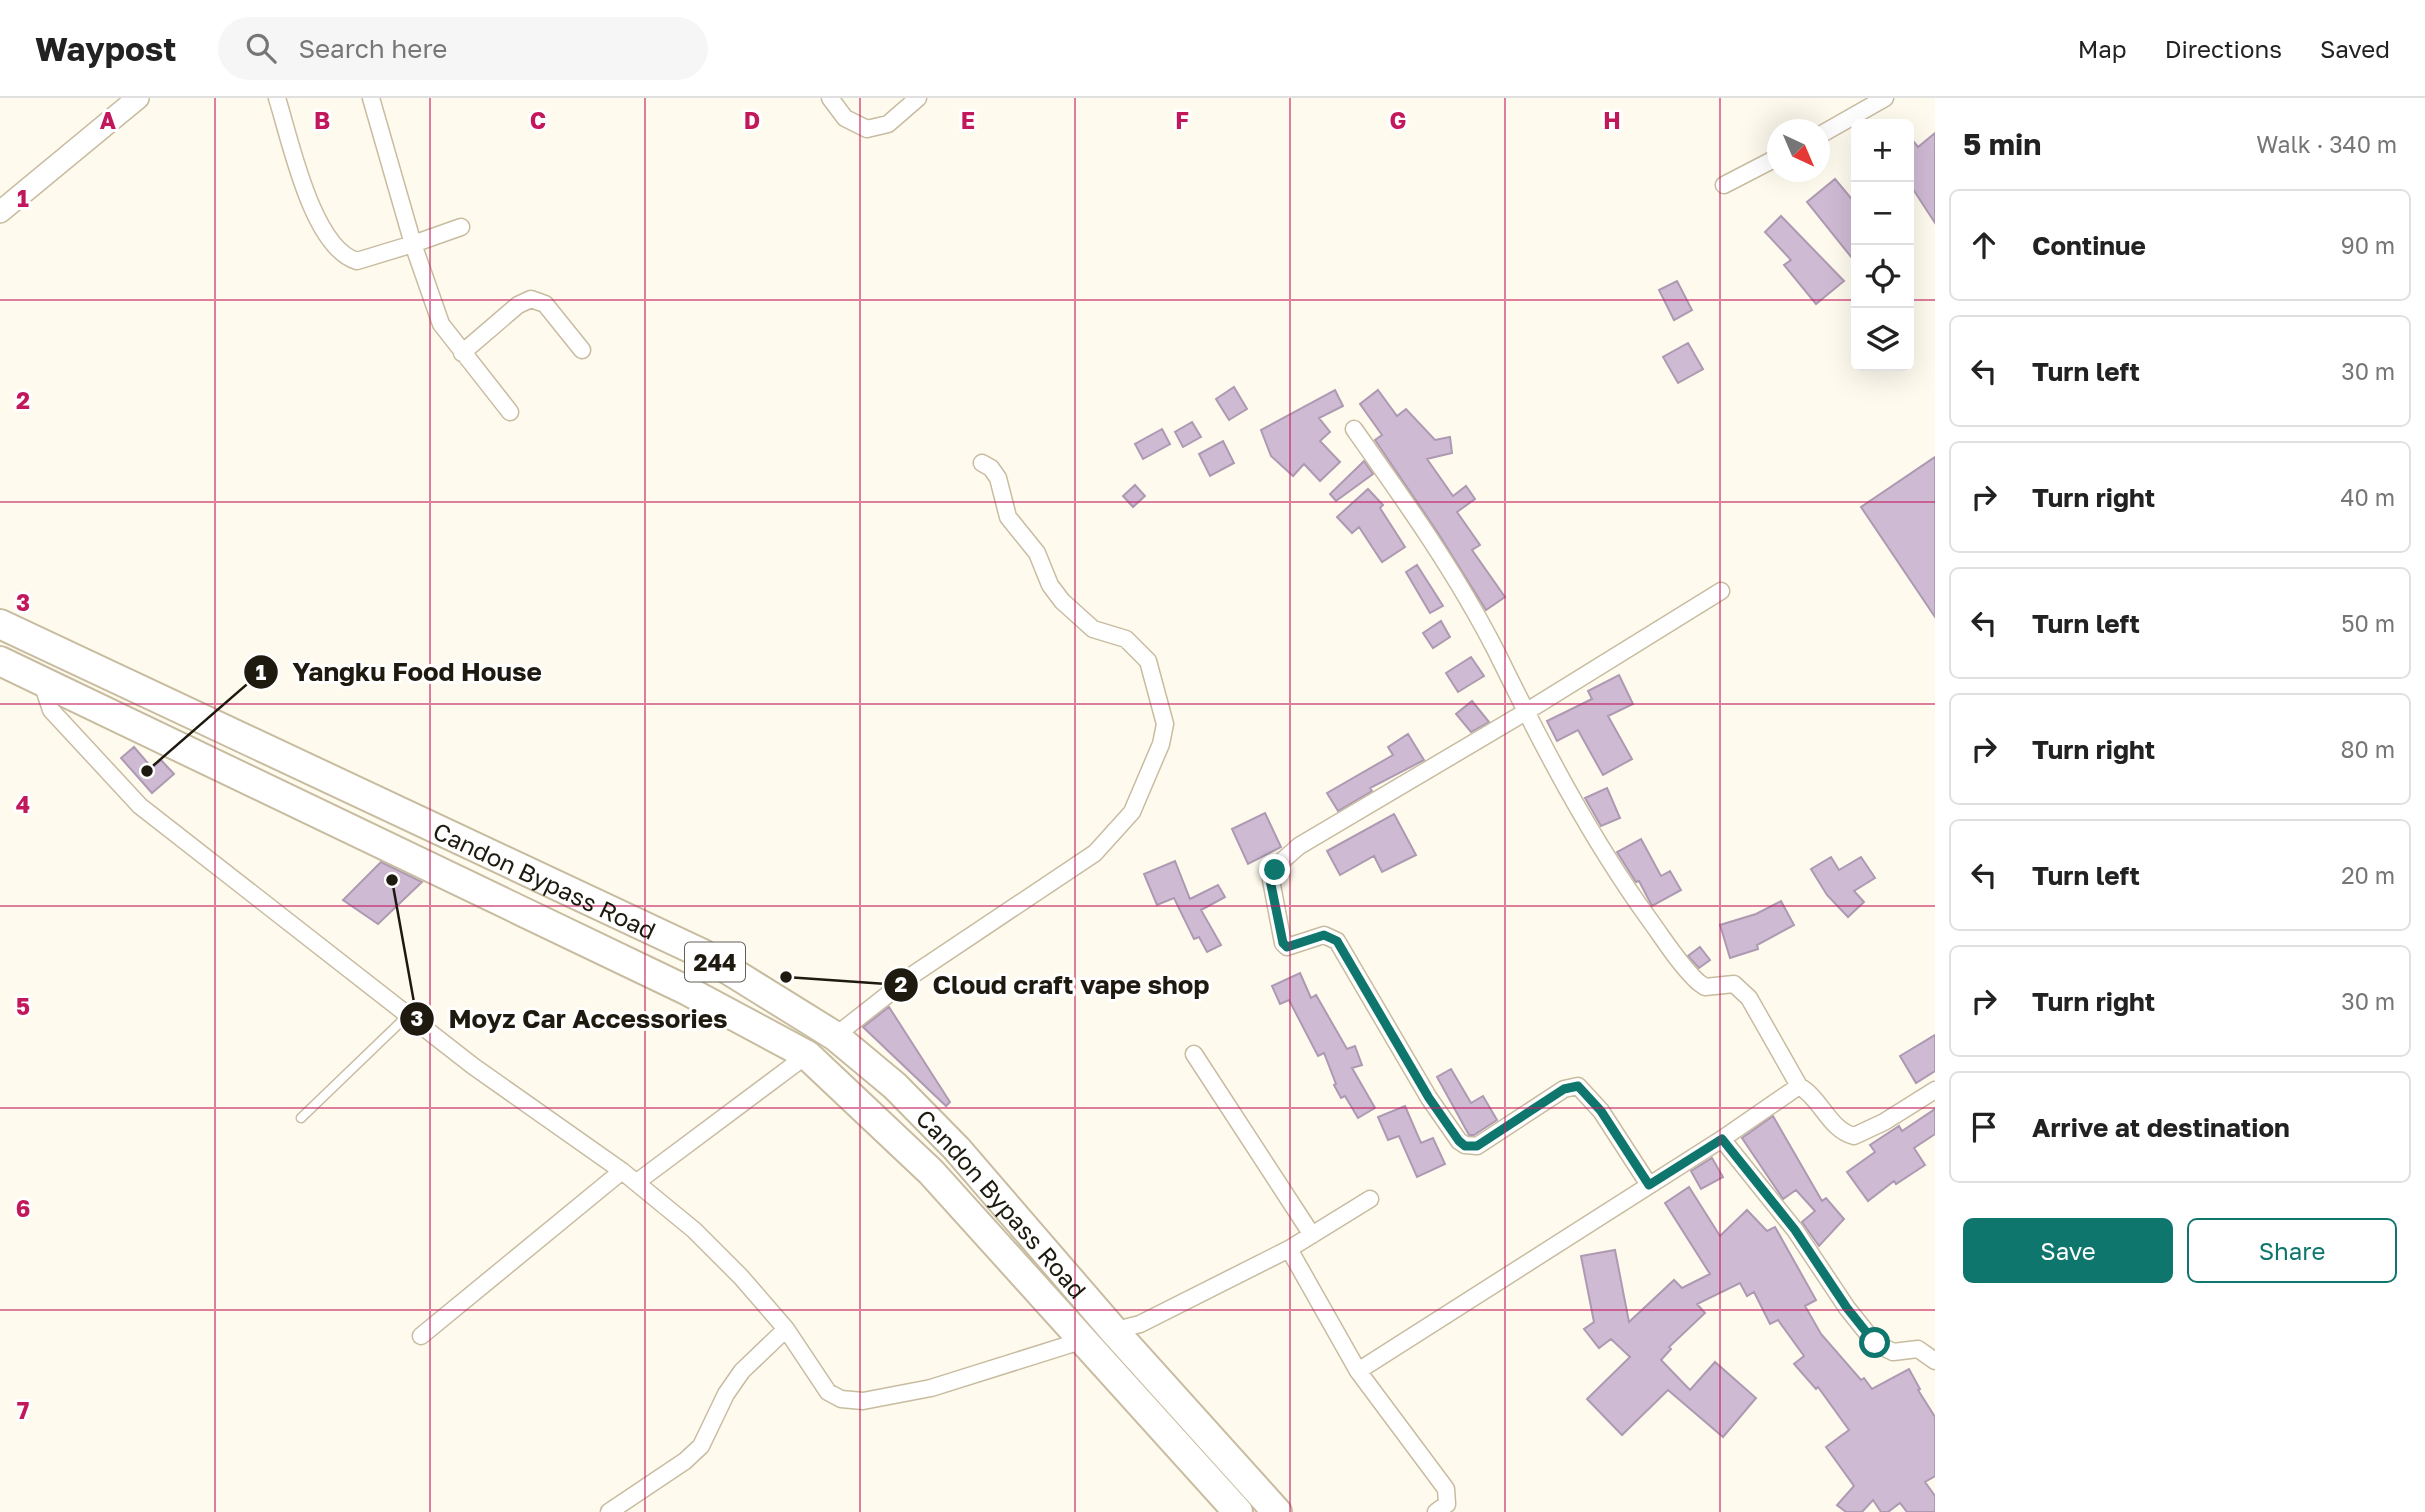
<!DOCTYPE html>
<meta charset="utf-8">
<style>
:root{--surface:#fff;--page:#f6f6f6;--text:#222;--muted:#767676;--line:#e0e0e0;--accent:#0f766e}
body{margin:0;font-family:"Golos Text",sans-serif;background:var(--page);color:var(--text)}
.controls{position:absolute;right:21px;top:21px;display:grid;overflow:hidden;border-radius:10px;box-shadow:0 7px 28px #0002}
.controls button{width:63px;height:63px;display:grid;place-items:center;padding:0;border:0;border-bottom:2px solid var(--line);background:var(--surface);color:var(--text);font:35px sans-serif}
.compass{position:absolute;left:1767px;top:21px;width:63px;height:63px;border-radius:50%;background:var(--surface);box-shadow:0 7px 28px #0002;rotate:136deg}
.stop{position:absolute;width:21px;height:21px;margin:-16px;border:5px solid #0f766e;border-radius:50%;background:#fff}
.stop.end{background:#0f766e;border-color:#fff;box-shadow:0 2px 7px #0008}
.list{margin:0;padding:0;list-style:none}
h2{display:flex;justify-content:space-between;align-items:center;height:91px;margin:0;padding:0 28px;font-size:30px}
h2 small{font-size:23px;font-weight:400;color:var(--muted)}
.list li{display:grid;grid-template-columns:46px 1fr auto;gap:21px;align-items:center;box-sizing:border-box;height:112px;margin:0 14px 14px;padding:0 14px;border:2px solid var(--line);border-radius:10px}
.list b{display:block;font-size:26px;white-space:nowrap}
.list em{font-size:23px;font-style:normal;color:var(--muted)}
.actions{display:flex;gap:14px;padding:21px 28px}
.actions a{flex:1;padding:16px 0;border:2px solid var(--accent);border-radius:10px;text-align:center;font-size:24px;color:var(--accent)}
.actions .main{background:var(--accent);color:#fff}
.icon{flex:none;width:38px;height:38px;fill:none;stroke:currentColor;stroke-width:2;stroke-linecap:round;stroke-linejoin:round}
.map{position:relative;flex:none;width:1935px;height:1414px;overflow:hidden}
header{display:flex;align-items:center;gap:42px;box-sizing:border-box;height:98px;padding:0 35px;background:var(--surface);border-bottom:2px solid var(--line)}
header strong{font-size:33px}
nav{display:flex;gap:38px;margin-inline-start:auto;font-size:24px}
.search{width:490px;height:63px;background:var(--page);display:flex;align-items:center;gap:18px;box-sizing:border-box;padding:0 24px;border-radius:38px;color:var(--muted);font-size:26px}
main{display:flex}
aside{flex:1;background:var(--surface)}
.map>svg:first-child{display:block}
</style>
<header>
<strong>Waypost</strong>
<div class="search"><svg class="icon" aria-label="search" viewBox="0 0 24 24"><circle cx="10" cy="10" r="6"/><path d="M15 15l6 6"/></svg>Search here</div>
<nav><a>Map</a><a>Directions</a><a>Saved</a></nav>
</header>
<main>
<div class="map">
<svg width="1935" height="1414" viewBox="0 0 1935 1414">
<rect width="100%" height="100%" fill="#fffaee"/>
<path fill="#cebad3" stroke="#ad9ab2" stroke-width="2" d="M1935,35V125L1909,85V38L1918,49Z
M1835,81L1856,106V165L1807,104Z
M1781,118L1844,183L1816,206L1784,167L1791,162L1765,134Z
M1677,183L1692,212L1674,222L1659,192Z
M1688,245L1703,271L1678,285L1663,259Z
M1234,289L1247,311L1229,322L1216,301Z
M1335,292L1343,308L1319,320L1330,334L1320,343L1340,364L1320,383L1304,366L1293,378L1271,358L1261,332Z
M1378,292L1397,318L1406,311L1435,342L1450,339L1452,355L1427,361L1453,398L1466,388L1475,401L1457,414L1480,447L1472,452L1505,499L1486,512L1438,435L1375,342L1382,337L1360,306Z
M1192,324L1201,339L1183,349L1175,334Z
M1162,331L1170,346L1143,361L1135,346Z
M1223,343L1234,365L1210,378L1199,356Z
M1935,359V519L1861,409Z
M1364,363L1373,376L1336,403L1330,396Z
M1135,387L1145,398L1133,409L1123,398Z
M1368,391L1383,407L1380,410L1405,449L1382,464L1359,429L1352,435L1337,419Z
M1417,467L1443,508L1430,515L1406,474Z
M1441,523L1450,539L1433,550L1423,535Z
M1471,559L1484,578L1458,594L1446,575Z
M1619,577L1633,606L1608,618L1632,661L1603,677L1578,632L1557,643L1547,623L1592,601L1588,593Z
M1472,603L1489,624L1471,634L1456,616Z
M1408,636L1424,662L1370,690L1372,693L1338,713L1327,695L1393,657L1388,649Z
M134,649L152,670L161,662L174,676L152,695L121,660Z
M1607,690L1620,720L1601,728L1585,700Z
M1265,715L1281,749L1248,766L1232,731Z
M1394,716L1416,757L1382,774L1374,758L1340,777L1327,753Z
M1641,741L1661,778L1670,773L1681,792L1652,808L1639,783L1636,784L1617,754Z
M1831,759L1839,772L1861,759L1875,780L1854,793L1864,804L1848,819L1827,797L1811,771Z
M1175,763L1190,801L1218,787L1225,799L1201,812L1221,847L1207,854L1199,839L1194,841L1174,800L1157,807L1144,776Z
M381,764L422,784L378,826L343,802Z
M1781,803L1794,827L1757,847L1758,851L1730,860L1720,827L1756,816Z
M1700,849L1710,862L1699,870L1688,858Z
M1300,875L1311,900L1316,897L1347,951L1355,948L1362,967L1352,970L1375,1010L1358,1020L1345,998L1341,1000L1334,987L1336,986L1324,955L1318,958L1289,902L1280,906L1272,888Z
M889,909L950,1004L946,1008L863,929Z
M1935,937V973L1916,985L1900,958Z
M1451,971L1471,1005L1483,998L1497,1022L1474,1037H1469L1437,979Z
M1405,1008L1421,1045L1433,1040L1445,1066L1417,1079L1399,1038L1388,1042L1378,1019Z
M1935,1011V1036L1914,1050L1925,1067L1896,1086L1894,1083L1868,1103L1847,1074L1875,1054L1870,1047L1899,1028L1902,1033Z
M1773,1018L1822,1103L1826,1100L1844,1121L1819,1148L1802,1124L1815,1113L1796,1092L1783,1101L1742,1040Z
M1712,1060L1723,1079L1701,1091L1691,1073Z
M1689,1089L1720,1138L1747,1112L1767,1133L1775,1129L1816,1202L1805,1208L1821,1236L1861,1282L1864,1280L1872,1291L1909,1271L1920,1291L1918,1292L1935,1319V1378L1925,1384L1935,1398V1414H1907L1900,1405L1888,1414H1881L1873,1402L1862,1414H1846L1837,1407L1854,1388L1826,1349L1849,1332L1818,1289L1816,1291L1794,1266L1804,1258L1778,1222L1770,1226L1754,1194L1747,1198L1740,1185L1697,1206L1705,1215L1669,1249L1671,1251L1661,1262L1690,1292L1715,1264L1756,1300L1723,1339L1668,1292L1622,1337L1587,1301L1630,1259L1611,1241L1599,1250L1584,1231L1594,1224L1581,1158L1615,1152L1629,1224L1674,1182L1682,1190L1710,1176L1665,1105Z"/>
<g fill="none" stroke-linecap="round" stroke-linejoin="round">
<g stroke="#c8bca0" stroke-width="11">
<path id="service" d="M301,1020L409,916"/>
</g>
<g stroke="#c8bca0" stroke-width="19">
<path id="minor" d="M277,0C290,41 312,150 357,163L413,146L371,0
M830,0L845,20L867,31L888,26L918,0
M1820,37L1885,0
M1724,87L1778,59
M461,129L413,146L441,226L510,314
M462,255L518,207L531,201L545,206L582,252
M1354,331C1405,403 1457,476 1497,555C1542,647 1589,738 1649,821C1665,843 1679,866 1698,884L1705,889L1734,886L1749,900L1799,988L1722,1041L1358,1273
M41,582L51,612L140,708L473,968L622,1073L694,1132L741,1179L786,1231L828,1294L841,1301L863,1303L931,1290L1087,1241
M835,938L914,876L1095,755L1132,714L1161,646L1165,626L1148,563L1126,541L1093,531L1062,503L1050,487L1037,455L1008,419L998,380L991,370L982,365
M1194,956L1312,1137
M1799,988C1821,1000 1829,1032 1854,1038L1884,1024L1935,992
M1722,1041L1795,1132L1847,1210L1875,1245L1893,1254L1918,1251L1935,1263
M637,1084L807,957
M1649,1087L1601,1013L1578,988L1564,991L1477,1048L1465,1047L1459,1043L1429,1000L1337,843L1324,837L1287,849L1283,845L1271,782L1282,763L1299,748L1524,615L1721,493
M1289,1151L1370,1101
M1108,1234L1140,1226L1289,1151L1358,1273L1446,1391L1447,1406L1436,1414
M421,1238L622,1073
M609,1414L685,1363L701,1348L726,1296L742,1273L786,1231"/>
</g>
<g stroke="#c8bca0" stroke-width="24">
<path id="tertiary" d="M0,114L138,0"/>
</g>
<g stroke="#c8bca0" stroke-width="32">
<g id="trunk">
<path id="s1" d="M0,526L703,856L835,938L895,988L957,1051L1114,1233L1277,1414"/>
<path d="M0,563L686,892L807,957L931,1074L1238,1414"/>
</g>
</g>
<use href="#service" stroke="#fff" stroke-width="8"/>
<use href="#minor" stroke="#fff" stroke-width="16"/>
<use href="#tertiary" stroke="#fff" stroke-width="21"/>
<use href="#trunk" stroke="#fff" stroke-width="28"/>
</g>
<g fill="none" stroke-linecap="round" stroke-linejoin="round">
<path stroke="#0f766e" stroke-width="9" d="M1275,772L1270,782L1283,845L1287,849L1324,837L1337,843L1429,1000L1459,1043L1465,1048H1477L1564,991L1578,988L1601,1013L1649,1087L1722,1041L1795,1132L1847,1210L1875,1245"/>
</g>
<path fill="none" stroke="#c2185b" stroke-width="2" stroke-opacity="0.55" d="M215,0V1414M430,0V1414M645,0V1414M860,0V1414M1075,0V1414M1290,0V1414M1505,0V1414M1720,0V1414M0,202H1856M1909,202H1935M0,404H1935M0,606H1935M0,808H1935M0,1010H1935M0,1212H1935"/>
<g text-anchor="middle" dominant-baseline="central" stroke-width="6" stroke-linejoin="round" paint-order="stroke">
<rect fill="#fff" stroke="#625f57" stroke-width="2" x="685" y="844.5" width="60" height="39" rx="5"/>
<g font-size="23" font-weight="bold" fill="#1e1a0f">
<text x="715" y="864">244</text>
</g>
<g font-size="24" fill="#1e1a0f" stroke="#fff">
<text stroke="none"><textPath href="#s1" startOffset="602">Candon Bypass Road</textPath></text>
<text stroke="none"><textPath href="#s1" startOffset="1169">Candon Bypass Road</textPath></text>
</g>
</g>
<g font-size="23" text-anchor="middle" font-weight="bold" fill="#c2185b" stroke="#fff" stroke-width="6" stroke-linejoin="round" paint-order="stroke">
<text x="108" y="31">A</text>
<text x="322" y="31">B</text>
<text x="538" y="31">C</text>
<text x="752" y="31">D</text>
<text x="968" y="31">E</text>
<text x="1182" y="31">F</text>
<text x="1398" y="31">G</text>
<text x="1612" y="31">H</text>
<text x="23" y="109">1</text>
<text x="23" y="311">2</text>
<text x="23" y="513">3</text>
<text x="23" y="715">4</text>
<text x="23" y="917">5</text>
<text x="23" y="1119">6</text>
<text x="23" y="1321">7</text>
</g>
<path fill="none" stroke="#1e1a0f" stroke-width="2.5" d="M147 673L261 574M786 879L901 887M392 782L417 921"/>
<g fill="#1e1a0f" stroke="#fff" stroke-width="2.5">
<circle cx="147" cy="673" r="7"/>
<circle cx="786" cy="879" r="7"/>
<circle cx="392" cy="782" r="7"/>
<circle cx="261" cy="574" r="18"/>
<circle cx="901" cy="887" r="18"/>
<circle cx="417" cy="921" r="18"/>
</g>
<g font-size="21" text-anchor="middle" font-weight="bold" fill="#fff">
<text x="261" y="582">1</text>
<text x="901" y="894">2</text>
<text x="417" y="928">3</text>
</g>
<g font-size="26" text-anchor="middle" font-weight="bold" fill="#1e1a0f" stroke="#fff" stroke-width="6" stroke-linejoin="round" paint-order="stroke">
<text x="417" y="583">Yangku Food House</text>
<text x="1071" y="896">Cloud craft vape shop</text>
<text x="588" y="930">Moyz Car Accessories</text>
</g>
</svg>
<div class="controls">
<button>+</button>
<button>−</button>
<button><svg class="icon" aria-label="locate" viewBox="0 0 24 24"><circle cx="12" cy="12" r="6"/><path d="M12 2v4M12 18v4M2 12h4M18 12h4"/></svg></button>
<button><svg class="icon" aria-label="layers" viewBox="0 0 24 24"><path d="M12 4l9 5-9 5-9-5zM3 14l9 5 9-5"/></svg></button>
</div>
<svg class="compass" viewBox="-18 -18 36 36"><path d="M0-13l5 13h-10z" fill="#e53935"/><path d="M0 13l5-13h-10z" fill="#767676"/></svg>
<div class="stop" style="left:1875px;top:1245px"></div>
<div class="stop end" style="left:1275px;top:772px"></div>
</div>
<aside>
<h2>5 min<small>Walk · 340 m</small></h2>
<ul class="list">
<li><svg class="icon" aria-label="ahead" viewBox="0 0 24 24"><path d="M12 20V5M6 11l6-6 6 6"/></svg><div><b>Continue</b></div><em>90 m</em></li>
<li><svg class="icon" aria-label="left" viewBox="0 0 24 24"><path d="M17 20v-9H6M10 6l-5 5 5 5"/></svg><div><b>Turn left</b></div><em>30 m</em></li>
<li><svg class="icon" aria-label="right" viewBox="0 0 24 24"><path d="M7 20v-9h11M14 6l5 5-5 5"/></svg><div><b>Turn right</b></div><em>40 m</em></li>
<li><svg class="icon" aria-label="left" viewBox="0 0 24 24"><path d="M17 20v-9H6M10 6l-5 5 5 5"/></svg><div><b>Turn left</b></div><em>50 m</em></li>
<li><svg class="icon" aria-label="right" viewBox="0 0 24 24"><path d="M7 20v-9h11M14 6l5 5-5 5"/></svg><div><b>Turn right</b></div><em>80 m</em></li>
<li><svg class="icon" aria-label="left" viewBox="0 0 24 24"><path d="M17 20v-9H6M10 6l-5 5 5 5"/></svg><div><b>Turn left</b></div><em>20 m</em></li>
<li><svg class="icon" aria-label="right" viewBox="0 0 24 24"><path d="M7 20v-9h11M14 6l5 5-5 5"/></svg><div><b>Turn right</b></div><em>30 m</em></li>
<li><svg class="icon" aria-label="arrive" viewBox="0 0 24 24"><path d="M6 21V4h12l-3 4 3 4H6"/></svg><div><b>Arrive at destination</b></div></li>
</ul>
<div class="actions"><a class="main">Save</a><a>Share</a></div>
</aside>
</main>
